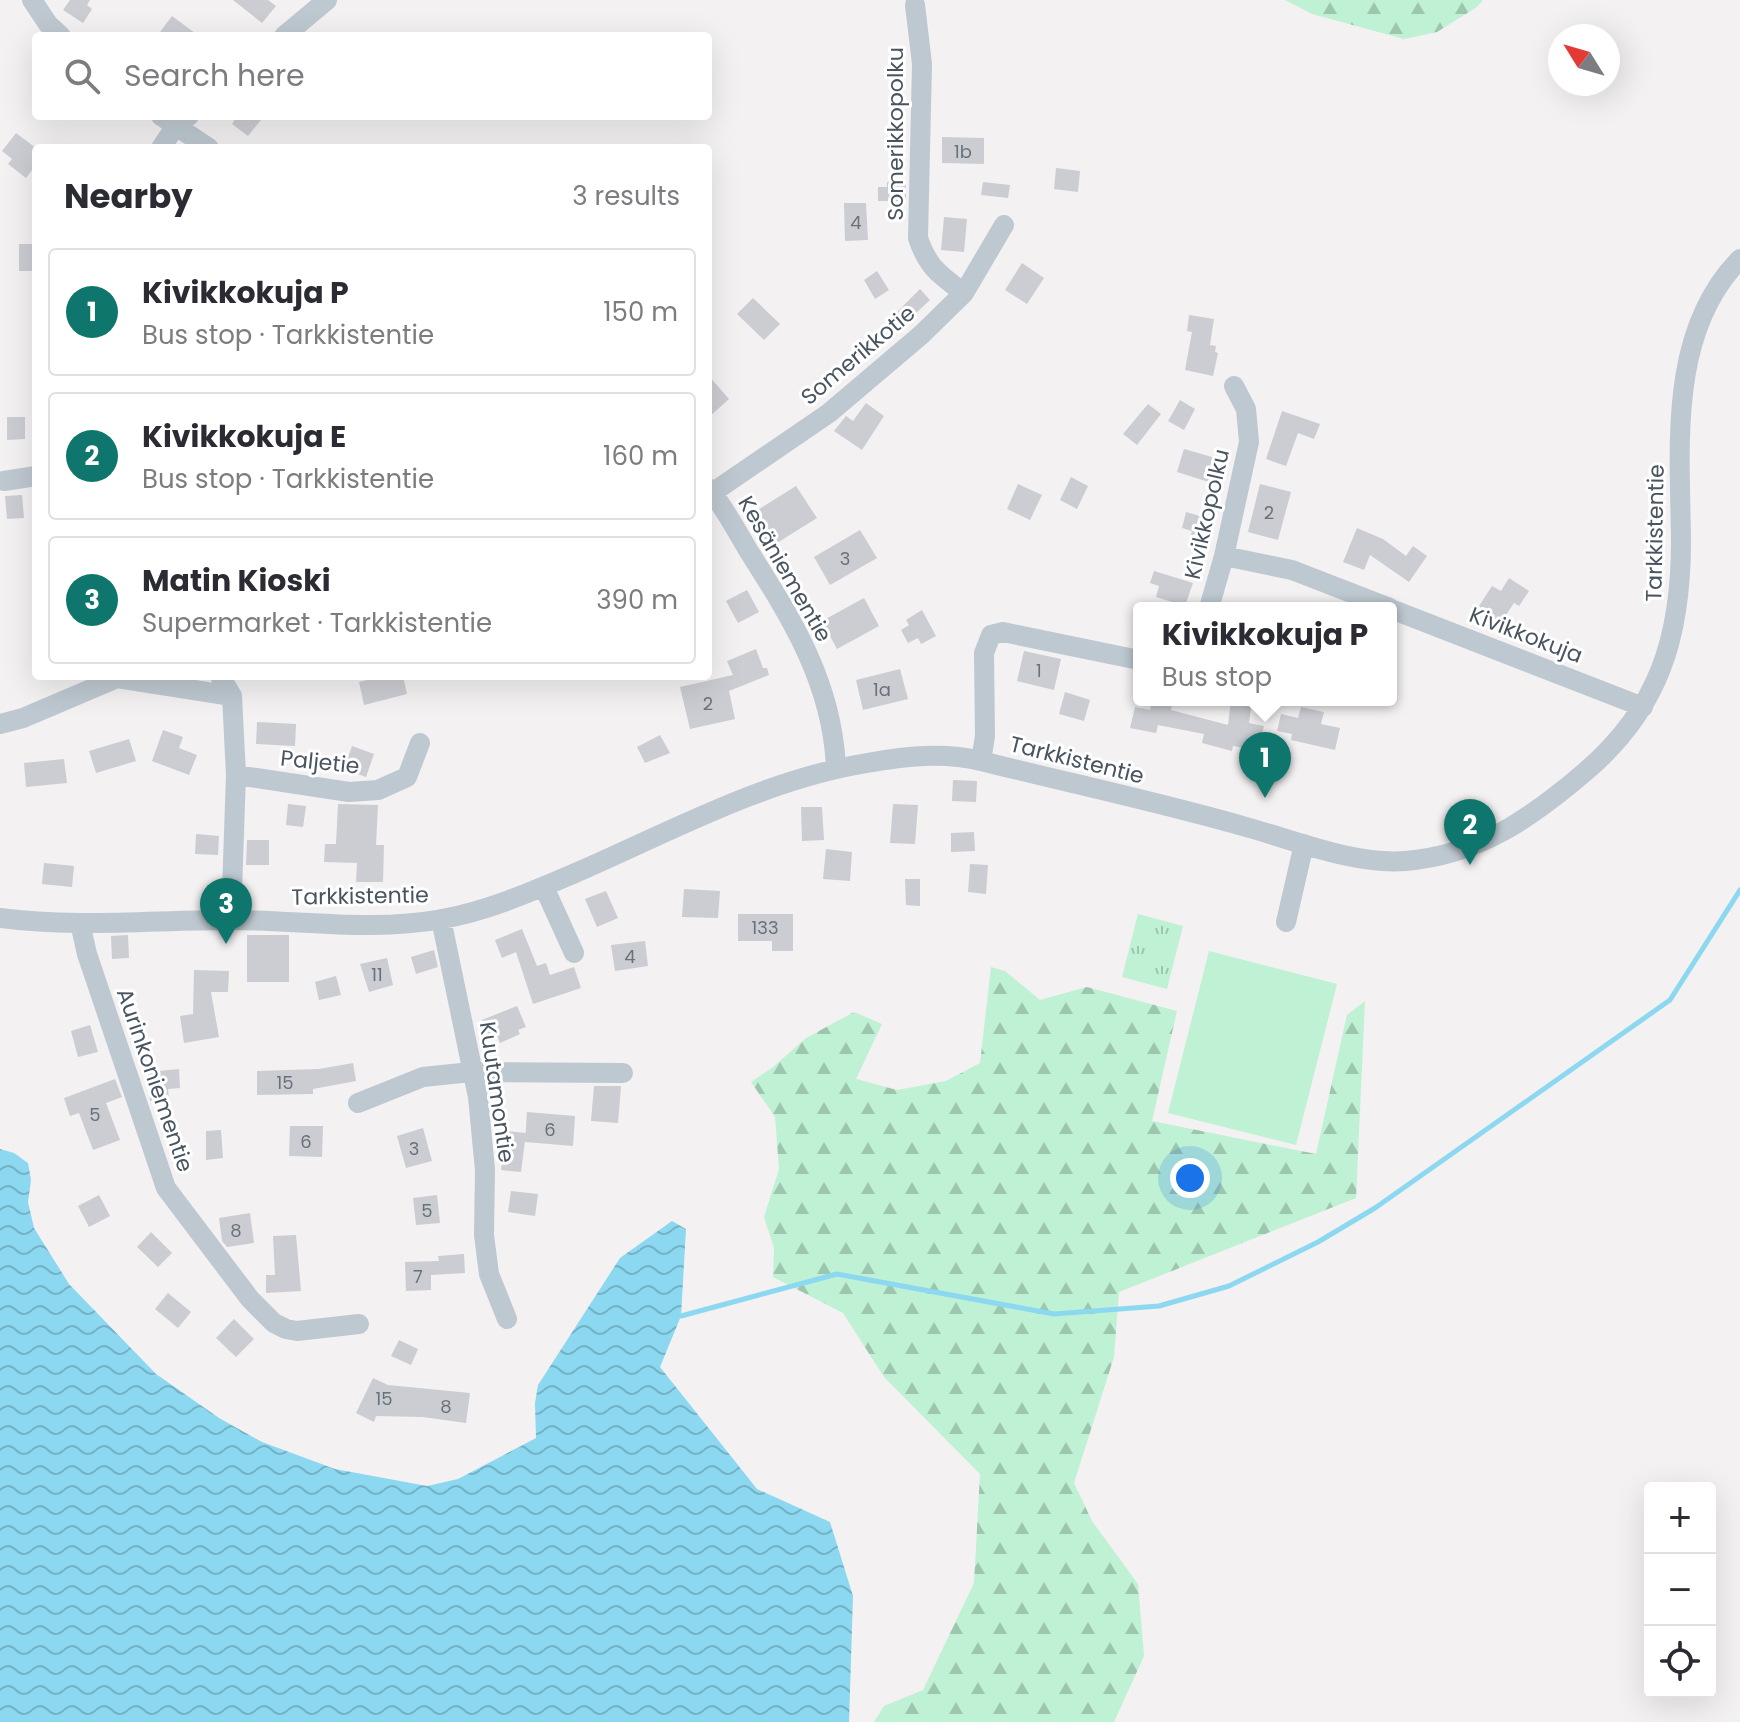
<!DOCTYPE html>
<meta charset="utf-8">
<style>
:root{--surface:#fff;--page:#f2f2f3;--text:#2b2b33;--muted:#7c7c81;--line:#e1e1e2;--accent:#0f766e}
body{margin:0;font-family:Poppins,sans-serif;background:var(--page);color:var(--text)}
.controls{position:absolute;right:24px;bottom:24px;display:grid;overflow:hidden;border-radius:8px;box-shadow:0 8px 32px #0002}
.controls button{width:72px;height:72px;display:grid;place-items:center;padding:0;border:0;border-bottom:2px solid var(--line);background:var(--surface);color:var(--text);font:40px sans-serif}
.compass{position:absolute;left:1548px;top:24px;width:72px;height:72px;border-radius:50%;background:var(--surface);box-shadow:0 8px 32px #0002;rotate:307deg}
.you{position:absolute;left:1190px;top:1178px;width:28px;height:28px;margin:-20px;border:6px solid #fff;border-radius:50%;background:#1a73e8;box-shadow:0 0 0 12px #1a73e833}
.badge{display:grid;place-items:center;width:52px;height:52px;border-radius:50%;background:var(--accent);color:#fff;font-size:26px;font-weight:700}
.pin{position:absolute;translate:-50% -66px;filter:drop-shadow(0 2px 4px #0008)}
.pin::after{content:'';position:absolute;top:42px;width:28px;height:24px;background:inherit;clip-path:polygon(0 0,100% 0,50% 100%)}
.popup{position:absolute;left:1133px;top:602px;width:264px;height:104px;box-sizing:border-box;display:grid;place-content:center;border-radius:8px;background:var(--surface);filter:drop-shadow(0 2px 6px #0005);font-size:26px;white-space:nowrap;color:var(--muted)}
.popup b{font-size:30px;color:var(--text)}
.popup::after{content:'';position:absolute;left:50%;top:100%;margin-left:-16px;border:16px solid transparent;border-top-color:var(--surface)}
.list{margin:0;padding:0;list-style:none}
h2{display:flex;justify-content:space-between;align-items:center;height:104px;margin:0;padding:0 32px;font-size:34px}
h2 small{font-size:26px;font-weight:400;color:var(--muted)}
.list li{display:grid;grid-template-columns:52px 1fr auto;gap:24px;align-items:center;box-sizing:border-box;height:128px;margin:0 16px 16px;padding:0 16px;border:2px solid var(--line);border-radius:8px}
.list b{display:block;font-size:30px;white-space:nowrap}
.list p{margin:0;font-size:26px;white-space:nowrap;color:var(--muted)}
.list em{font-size:26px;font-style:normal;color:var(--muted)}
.icon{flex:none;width:44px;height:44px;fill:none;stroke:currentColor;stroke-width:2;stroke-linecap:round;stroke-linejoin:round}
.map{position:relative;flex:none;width:1740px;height:1722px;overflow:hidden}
.search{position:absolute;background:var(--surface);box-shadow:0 8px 32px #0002;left:32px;top:32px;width:680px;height:88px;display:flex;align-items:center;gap:20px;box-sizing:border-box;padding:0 28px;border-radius:8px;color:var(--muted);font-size:30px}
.panel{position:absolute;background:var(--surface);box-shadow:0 8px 32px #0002;left:32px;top:144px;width:680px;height:536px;border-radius:8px}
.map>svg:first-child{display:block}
</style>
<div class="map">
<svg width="1740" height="1722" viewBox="0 0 1740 1722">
<defs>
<pattern id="grass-tufts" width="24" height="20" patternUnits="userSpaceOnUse" patternTransform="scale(2)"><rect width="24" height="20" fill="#bff1d4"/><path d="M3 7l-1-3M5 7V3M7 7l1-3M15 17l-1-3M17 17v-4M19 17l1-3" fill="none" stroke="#9dc6af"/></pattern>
<pattern id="forest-firs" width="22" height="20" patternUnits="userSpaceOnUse" patternTransform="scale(2)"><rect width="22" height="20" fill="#bff1d4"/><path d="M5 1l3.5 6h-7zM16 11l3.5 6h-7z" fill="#9dc6af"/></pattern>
<pattern id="water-waves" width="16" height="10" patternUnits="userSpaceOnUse" patternTransform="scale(2)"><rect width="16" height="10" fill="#8bd8f0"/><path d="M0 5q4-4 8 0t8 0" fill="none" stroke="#74b2c6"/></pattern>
</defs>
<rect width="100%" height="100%" fill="#f3f1f1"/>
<path fill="url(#grass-tufts)" d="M1138,914L1183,926L1167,989L1122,977Z"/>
<path fill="url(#forest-firs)" d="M1285,0H1483L1477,7L1437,32L1404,39L1312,14Z
M991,967L1005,971L1040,1000L1087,987L1177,1011L1152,1121L1316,1154L1347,1015L1365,1001L1356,1198L1119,1292L1114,1357L1074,1483L1092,1521L1138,1584L1144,1656L1114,1722H874L884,1706L923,1690L974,1583L980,1474L884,1377L843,1313L773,1277L774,1248L764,1217L779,1169L775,1117L751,1082L773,1067L806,1038L854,1012L882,1024L856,1079L897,1090L946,1081L980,1063Z"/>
<path fill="#bff1d4" d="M1209,951L1337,984L1296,1145L1168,1113Z"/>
<path fill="url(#water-waves)" d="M0,1149L14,1153L28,1163L31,1180L28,1202L34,1228L69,1284L156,1374L219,1418L262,1442L335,1469L427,1486L458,1479L536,1438L535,1403L538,1385L620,1258L672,1221L686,1229L681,1316L660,1367L757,1489L830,1522L853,1596L849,1722H0Z"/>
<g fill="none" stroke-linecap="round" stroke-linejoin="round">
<path stroke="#8bd8f0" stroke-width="5" d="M681,1316L837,1274L1054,1314L1159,1306L1229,1286L1318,1242L1375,1208L1670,1000L1740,890"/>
</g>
<path fill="#cbcdd3" d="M70,0H90L87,5L92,9L83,23L63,10Z
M233,0H268L276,6L262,23Z
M172,16L199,36H157Z
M237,116H264L248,136L232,124Z
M16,133L36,148V165L26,178L8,164L12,159L2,151Z
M942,137L984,138V164L942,163Z
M1056,168L1080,171L1078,192L1054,189Z
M887,182H906V201H878V187H887Z
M983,182L1010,185L1008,198L981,195Z
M844,203H866L868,240L845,241Z
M944,217L967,219L964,252L941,250Z
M19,244H35L34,271H19Z
M1022,263L1044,278L1027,304L1005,290Z
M877,271L889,290L875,299L864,280Z
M920,289L930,300L903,325L894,315Z
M753,298L780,324L764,340L737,314Z
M1189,315L1214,319L1210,345L1216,346L1215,352L1218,353L1213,376L1185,370L1192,332L1187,331Z
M708,375L729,399L708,418Z
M1180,400L1195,409L1184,430L1168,421Z
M866,403L884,416L862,450L834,431L846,416L853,421Z
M1148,404L1161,414L1137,445L1123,434Z
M1282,411L1320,424L1314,439L1298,433L1286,466L1266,459Z
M7,417H25V439L7,440Z
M1184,449L1219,459L1212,483L1177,472Z
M1071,477L1088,486L1077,509L1060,500Z
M1018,484L1042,495L1030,520L1007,509Z
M1260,484L1291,492L1278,540L1248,532Z
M796,486L817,518L769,548L748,516Z
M22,495L24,518L7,519L5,496Z
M1186,512L1210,519L1204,542L1190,538L1192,531L1182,528Z
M1357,528L1383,539L1406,556L1413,546L1427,556L1409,582L1370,555L1364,570L1343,562Z
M860,530L877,558L830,585L814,557Z
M1154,571L1193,583L1185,606L1156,597L1159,586L1150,583Z
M1509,578L1529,591L1519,606L1514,603L1500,624L1477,609L1492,586L1501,591Z
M747,590L759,612L738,623L726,601Z
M864,598L879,626L837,649L822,621Z
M922,610L936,636L921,644L918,638L908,643L901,630L909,625L906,620Z
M756,649L763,668H767L769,675L729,691L735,719L690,729L680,687L733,675L727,661Z
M1024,651L1061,659L1054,690L1017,681Z
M900,669L908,699L863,710L856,680Z
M384,676H403L407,694L364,705L359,682Z
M1065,692L1090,700L1084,721L1059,714Z
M1152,700H1173L1171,710L1228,725L1231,700H1252L1249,723L1264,726L1258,750L1233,746L1232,751L1202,743L1204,734L1158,725L1156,733L1130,728L1135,707L1150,710Z
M1301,707L1324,712L1321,724L1340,728L1335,750L1291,740L1292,734L1277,731L1281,714L1298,718Z
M257,722L296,724L295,746L256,744Z
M163,730L183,737L179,748L197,755L189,775L152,761Z
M660,735L670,753L645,763L637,747Z
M129,739L136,761L96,773L89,751Z
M352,746L374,754L366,777L344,769Z
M64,759L67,783L26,787L24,763Z
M953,780L977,781L976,802L952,801Z
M288,804L306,806L303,827L286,825Z
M338,804L378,805L376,845H384L383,882H356L357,863L324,862L325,844H336Z
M893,804L918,805L915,844L890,843Z
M801,807H822L824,840L802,841Z
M974,832L975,851L951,852V833Z
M196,834L219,836L218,855L195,854Z
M247,840H269V865H246Z
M826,849L852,852L850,881L823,879Z
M44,863L74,866L72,887L42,884Z
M970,864L988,865L986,894L968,892Z
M905,879H920V906L906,905Z
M684,889L720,891L718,918L682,917Z
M606,891L618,918L597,927L585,899Z
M738,914H793V951H772V941H738Z
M522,929L537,966L546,963L550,975L574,967L581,988L533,1004L516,952L502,958L495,940Z
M128,935L129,958L112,959L111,936Z
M247,935H289V982H247Z
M645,941L648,966L615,971L611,945Z
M434,950L438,967L416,974L411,957Z
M387,958L393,985L369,992L360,964Z
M194,970L229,971L228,992H211L219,1037L184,1043L180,1016L193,1014Z
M336,976L341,995L319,1000L315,982Z
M517,1006L526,1027L518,1030L520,1034L500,1043L497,1035L489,1038L482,1020Z
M90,1025L98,1052L78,1057L71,1031Z
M353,1063L356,1081L313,1089V1094L257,1095V1071L319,1069Z
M179,1069L180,1088L168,1089L169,1100L150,1101L148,1072Z
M115,1079L122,1097L106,1103L120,1140L93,1150L79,1113L70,1116L64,1098Z
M594,1086H621L618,1123L591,1121Z
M527,1112L575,1116L573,1146L525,1142Z
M290,1126H323L322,1157L289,1156Z
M423,1128L432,1161L406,1168L397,1136Z
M221,1130L223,1158L206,1160V1131Z
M506,1131L526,1133L521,1172L501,1170Z
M511,1191L538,1194L535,1216L508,1212Z
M99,1195L110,1216L89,1227L78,1206Z
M437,1195L440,1223L416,1225L413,1198Z
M250,1213L254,1243L227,1247L222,1241L219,1218Z
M151,1232L172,1253L158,1267L137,1247Z
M296,1235L301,1291L266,1293V1275H275L273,1236Z
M464,1254L465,1273L431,1275V1290L406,1291L405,1262L439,1261L438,1256Z
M168,1293L191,1312L178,1328L155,1309Z
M234,1319L254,1339L236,1357L216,1338Z
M399,1340L418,1349L411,1365L391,1356Z
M373,1378L388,1385L470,1393L466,1423L423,1417L376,1416L374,1422L356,1413Z"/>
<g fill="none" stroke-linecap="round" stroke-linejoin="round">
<path stroke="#bec8d0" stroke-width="20" d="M32,0L48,24L61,36
M915,5L922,64L918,238C928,268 940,275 964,293
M284,36L327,0
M161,116L209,148
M161,148L175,127L189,116
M4,481L36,476
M708,488C724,506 736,530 748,550C792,619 833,684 836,769
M712,493L829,413L921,335L964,293L1004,225
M1224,556L1292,570L1390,608
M1209,608L1224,556L1249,442L1246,409L1234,386
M1391,609L1643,707
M220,676L232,696L236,775L231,920
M0,724L23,718L117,678L232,696
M981,761L985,736L984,653L991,635L1003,632L1139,660
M236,775L349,792L378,790L407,777L420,743
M544,887L574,953
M0,918C76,928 154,920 230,920C300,920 372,932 442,919C487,911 531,892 573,874C670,832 763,780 867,763C905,756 944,752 981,761C1069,783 1159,802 1246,827C1294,840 1354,865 1405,861C1479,855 1531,818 1585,772C1660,708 1681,636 1681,541C1680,446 1668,332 1740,259
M441,919L478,1097L485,1170L484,1235L489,1274L507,1319
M1286,922L1304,844
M80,923L87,954L166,1188L250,1299L274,1323L286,1329L297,1331L359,1324
M358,1103L423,1077L471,1072L623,1073"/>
</g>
<g text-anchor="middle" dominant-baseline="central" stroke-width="6" stroke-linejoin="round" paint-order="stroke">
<g font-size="18" fill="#69727c">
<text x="963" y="151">1b</text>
<text x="856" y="222">4</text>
<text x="1269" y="512">2</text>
<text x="845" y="558">3</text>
<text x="1039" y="670">1</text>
<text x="882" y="689">1a</text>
<text x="708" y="703">2</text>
<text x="765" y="927">133</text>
<text x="630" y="956">4</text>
<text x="377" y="974">11</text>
<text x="285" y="1082">15</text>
<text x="95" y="1114">5</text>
<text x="550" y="1129">6</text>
<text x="306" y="1141">6</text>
<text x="414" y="1148">3</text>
<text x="427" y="1210">5</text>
<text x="236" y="1230">8</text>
<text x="418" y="1276">7</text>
<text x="384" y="1398">15</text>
<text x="446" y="1406">8</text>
</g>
<g font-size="22" fill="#48545f" stroke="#fff">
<text transform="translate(895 134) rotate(-90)">Somerikkopolku</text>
<text transform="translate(858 355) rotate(-40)">Somerikkotie</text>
<text transform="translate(1207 514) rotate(-77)">Kivikkopolku</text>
<text transform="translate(1655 533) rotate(-89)">Tarkkistentie</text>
<text transform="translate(785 569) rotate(60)">Kesäniementie</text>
<text transform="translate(1526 635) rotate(21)">Kivikkokuja</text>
<text transform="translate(1077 760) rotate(14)">Tarkkistentie</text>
<text transform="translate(320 762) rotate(6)">Paljetie</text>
<text transform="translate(360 896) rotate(-1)">Tarkkistentie</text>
<text transform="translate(155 1080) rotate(71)">Aurinkoniementie</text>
<text transform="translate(497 1092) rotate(82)">Kuutamontie</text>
</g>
</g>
</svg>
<div class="controls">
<button>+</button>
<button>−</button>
<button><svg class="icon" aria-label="locate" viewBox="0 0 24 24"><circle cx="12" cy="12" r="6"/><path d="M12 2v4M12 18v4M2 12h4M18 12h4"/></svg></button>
</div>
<svg class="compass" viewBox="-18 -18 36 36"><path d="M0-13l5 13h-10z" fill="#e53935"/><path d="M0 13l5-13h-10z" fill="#7c7c81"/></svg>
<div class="you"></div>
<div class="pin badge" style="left:1265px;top:798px">1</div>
<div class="popup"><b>Kivikkokuja P</b>Bus stop</div>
<div class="pin badge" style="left:1470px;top:865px">2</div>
<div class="pin badge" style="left:226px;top:944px">3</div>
<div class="search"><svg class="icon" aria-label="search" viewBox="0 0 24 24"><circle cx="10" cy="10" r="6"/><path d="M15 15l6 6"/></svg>Search here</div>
<section class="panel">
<h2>Nearby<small>3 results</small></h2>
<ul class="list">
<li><span class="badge">1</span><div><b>Kivikkokuja P</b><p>Bus stop · Tarkkistentie</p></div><em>150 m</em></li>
<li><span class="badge">2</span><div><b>Kivikkokuja E</b><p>Bus stop · Tarkkistentie</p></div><em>160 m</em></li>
<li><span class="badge">3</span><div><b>Matin Kioski</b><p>Supermarket · Tarkkistentie</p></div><em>390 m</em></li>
</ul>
</section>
</div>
